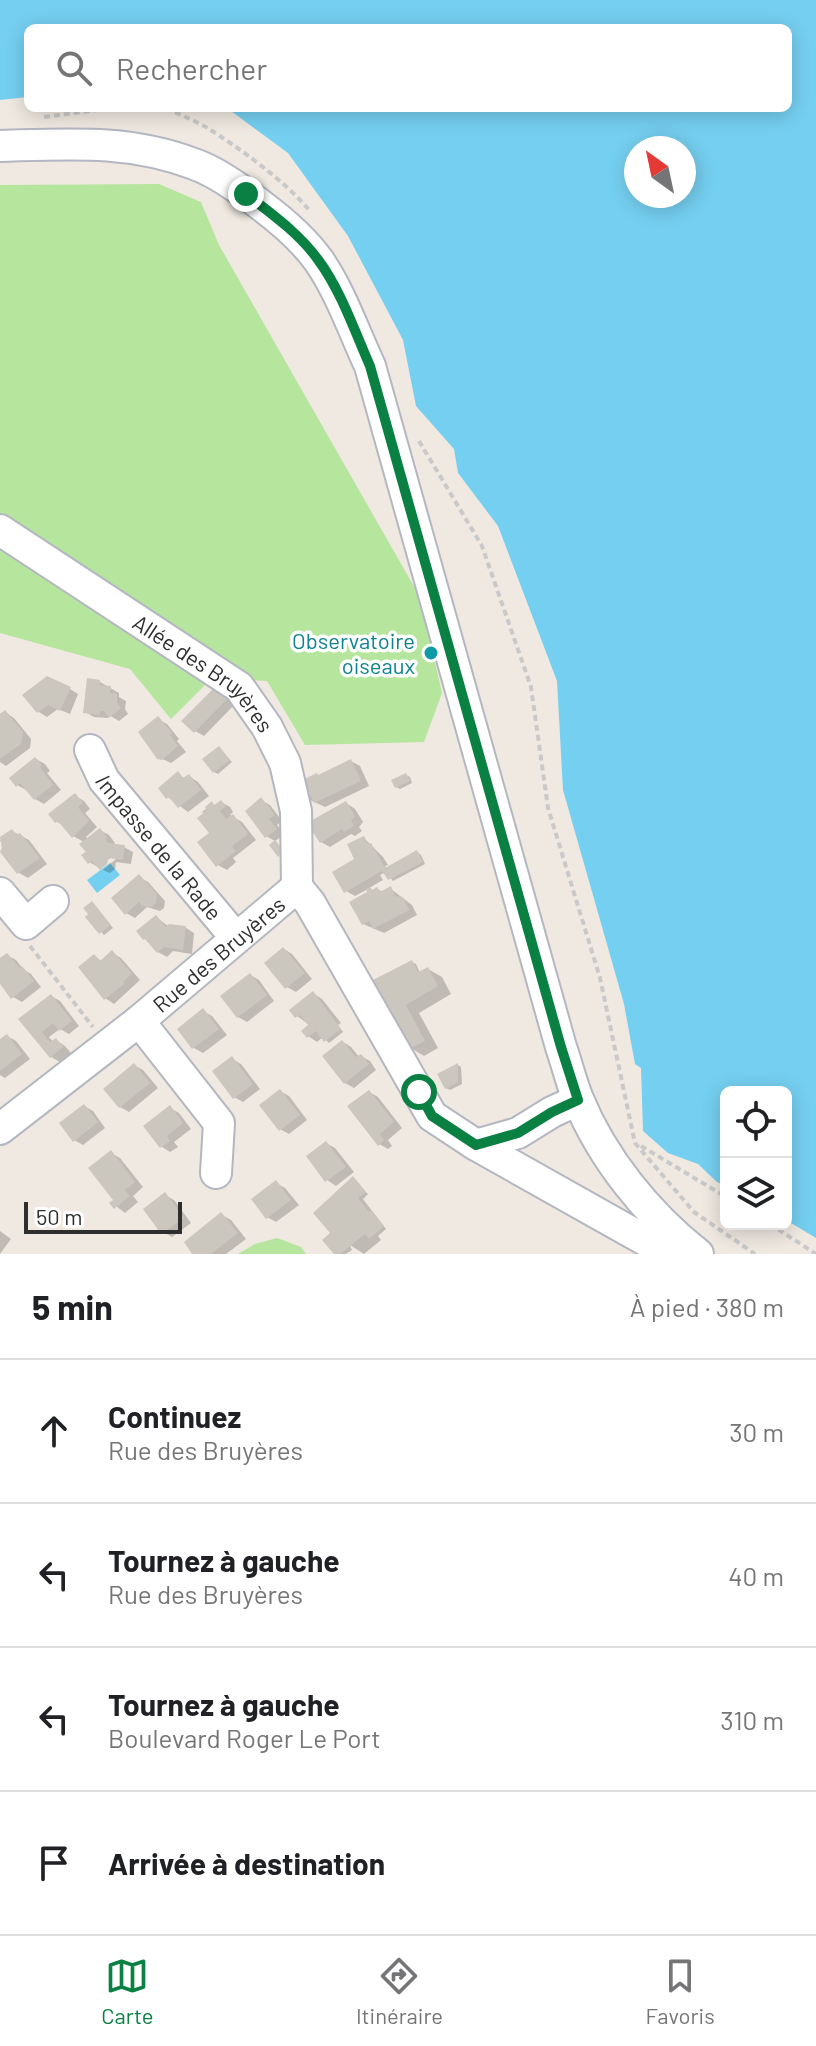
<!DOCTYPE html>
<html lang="fr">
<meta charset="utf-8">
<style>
:root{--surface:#fff;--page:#f6f6f6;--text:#202124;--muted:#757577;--line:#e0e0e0;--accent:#0b8043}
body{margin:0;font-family:Barlow,sans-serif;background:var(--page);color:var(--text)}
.controls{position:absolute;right:24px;bottom:24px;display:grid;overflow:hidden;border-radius:12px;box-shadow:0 4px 20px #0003}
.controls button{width:72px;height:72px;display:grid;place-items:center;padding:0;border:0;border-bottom:2px solid var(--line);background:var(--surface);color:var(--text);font:40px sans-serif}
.compass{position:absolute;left:624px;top:136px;width:72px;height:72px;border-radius:50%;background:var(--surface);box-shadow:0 4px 20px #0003;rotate:327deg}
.scale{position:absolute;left:24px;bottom:20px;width:158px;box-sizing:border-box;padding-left:8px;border:4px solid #2e2e2e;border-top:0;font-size:22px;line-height:28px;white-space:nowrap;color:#2e2e2e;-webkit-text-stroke:6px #fff;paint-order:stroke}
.stop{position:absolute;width:24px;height:24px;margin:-18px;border:6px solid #0b8043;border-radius:50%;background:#fff}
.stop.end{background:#0b8043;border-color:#fff;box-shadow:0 2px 8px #0008}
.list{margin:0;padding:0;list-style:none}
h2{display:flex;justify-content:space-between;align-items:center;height:104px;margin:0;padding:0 32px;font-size:34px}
h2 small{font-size:26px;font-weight:400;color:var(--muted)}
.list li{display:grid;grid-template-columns:52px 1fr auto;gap:24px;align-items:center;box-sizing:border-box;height:144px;padding:0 32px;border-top:2px solid var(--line)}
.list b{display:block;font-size:30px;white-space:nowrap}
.list p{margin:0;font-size:26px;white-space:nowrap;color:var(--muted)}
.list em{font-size:26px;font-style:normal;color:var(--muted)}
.icon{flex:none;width:44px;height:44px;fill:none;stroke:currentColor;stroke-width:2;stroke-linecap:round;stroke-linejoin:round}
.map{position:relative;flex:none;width:816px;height:1254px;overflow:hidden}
.search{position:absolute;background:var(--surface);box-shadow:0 4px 20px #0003;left:24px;right:24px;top:24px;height:88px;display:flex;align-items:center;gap:20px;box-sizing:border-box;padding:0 28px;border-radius:12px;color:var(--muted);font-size:30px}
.sheet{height:680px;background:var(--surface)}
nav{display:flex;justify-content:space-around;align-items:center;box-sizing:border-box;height:112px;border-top:2px solid var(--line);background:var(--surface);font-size:22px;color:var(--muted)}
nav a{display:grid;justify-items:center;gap:4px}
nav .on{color:var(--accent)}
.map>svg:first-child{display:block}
</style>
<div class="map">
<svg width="816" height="1254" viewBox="0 0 816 1254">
<rect width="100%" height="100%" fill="#efe9e1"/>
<path fill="#b6e59e" d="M159,184L201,202L219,245L420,597L442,693L424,742L305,745L267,681L212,678L171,719L130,669L0,633V185Z
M277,1238L301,1247L306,1254H238L255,1244Z"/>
<path fill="#75cff0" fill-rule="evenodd" d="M0,0H816V1238L786,1220V1092H726V1186L717,1182L698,1164L668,1153L643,1131L641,1068L635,1064L624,1004L563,790L557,681L498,526L458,473L454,449L416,406L403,340L348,236L288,153L227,108H788V28H28V97L0,100ZM636,148H684V196H636Z
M110,863L120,875L97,893L87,880Z"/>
<path fill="#0003" d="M100,682L119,693V697L126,701L125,709L128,714L119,721L109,715L108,718L94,717L85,712Z
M220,685L238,701L204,736L195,731Z
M70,689L78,694L70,714L58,709L47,717L39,712L25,695Z
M5,712L14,718L31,739L30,748L6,766L0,762V716Z
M158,719L167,724L179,739L177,741L186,752L171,763L158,757Z
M219,748L232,762L218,774L214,772Z
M36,759L45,764L50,771L47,773L61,790L44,804L35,799L27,789L26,790L17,785Z
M351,761L360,766L369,786L325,807L306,798L319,777Z
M178,774L186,779L189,776L198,782L209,796L188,812L168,797Z
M406,775L410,777L412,783L400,789L396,787Z
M75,796L84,801L90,809L85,813L97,827L86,837L88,839L100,830L109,835L115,843L111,846L124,847L133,852L131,864L116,862L115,869L110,873L103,870L116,859L113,856L98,867L89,862V853L84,842L73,836L66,827L57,822Z
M261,800L270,805L282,821L277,825L285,834L275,841L266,836Z
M221,802L230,807L233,812L230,815L242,822L256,840L233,858L236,862L227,870L218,865L212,833L206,814L202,812L212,804L216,806Z
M346,803L355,809L363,822L359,827L362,831L355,836L351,834L330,847L321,842Z
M12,831L29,840L47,864L28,878L19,873L1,851L4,848L0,840Z
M364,838L383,857L388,865L385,866L387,870L417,852L421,855L425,864L393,881L386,872L380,875L383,880L369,888L374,891L377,889L383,892L391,889L412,905L417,915L384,933L363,924L370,893L368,889L355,896L346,891Z
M139,877L148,882L165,901L164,908L160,911L147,907L135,918L126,913Z
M92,903L113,928L104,935L88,917Z
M156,917L168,926L186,928L194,933L192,954L173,951L167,957L158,952Z
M284,949L292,954L312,979L296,992L287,987Z
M112,953L121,958L140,980L114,1004L105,998L95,957L102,961Z
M7,955L16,960L24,970L31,974L41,987L22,1002L13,997L0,981V961Z
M412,962L416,964L420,973L428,969L442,977L451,994L419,1013L438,1048L424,1056L411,1048L376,981Z
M250,975L259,980L274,1001L247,1022L238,1017Z
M314,994L322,999L341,1023L338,1025L343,1032L329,1043L323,1037L317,1042L308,1036L311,1026L297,1016Z
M51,996L60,1001L79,1026L69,1034L60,1029L49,1037L53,1042L56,1040L65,1046L71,1053L60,1062L51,1057L21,1019Z
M203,1011L212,1016L227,1035L203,1053L194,1048Z
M7,1036L16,1041L30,1059L5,1078L0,1075V1041Z
M343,1042L351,1047L359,1057L361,1056L370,1061L376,1070L354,1088L345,1083Z
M232,1059L241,1064L260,1089L243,1102L234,1097Z
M134,1065L143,1070L158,1088L129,1112L120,1107Z
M458,1065L461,1067L462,1084L450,1090L446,1088Z
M280,1091L289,1096L307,1120L289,1134L280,1129Z
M369,1092L378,1097L402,1128L388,1140L392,1146L388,1149L379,1144Z
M84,1106L93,1111L105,1128L83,1145L74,1140Z
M170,1108L179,1113L191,1129L174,1142L178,1147L170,1152L162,1147Z
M326,1143L335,1148L354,1172L336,1186L327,1180Z
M111,1153L120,1158L143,1187L133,1196L138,1202L125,1213L112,1203L116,1200Z
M353,1179L368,1194L363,1199L386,1229L378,1236L381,1240L364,1254L350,1245L352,1250L346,1254H336L332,1233Z
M276,1183L285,1188L299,1205L276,1222L267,1217Z
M165,1195L174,1200L191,1223L172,1237L163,1232Z
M222,1215L231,1220L246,1239L226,1254H195Z
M0,1231L11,1239L0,1254Z"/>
<path fill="#cbc7bf" d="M47,676L71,687L60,711L48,705L37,713L22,695Z
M87,678L100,680V685L111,686L110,693L117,694V703L121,708L109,718L104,711H100V715L83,713Z
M219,683L231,695L194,733L181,721Z
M5,710L23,732L21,744L0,759V714Z
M158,716L172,733L170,735L178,746L162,760L157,759L138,732Z
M219,746L230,760L213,773L202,759Z
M35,757L42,765L40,767L53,785L34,800L20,783L16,787L9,778Z
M351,759L361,781L314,803L311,796L305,799L300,781L317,773L318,775Z
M178,771L183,778L189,774L201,790L178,808L169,797L166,799L158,788Z
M406,773L410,781L395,788L391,780Z
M75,793L83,803L78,807L89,821L72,838L58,821L55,823L48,814Z
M261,797L275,815L269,819L277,829L265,838L245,811Z
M221,800L226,806L220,811L226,819L233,814L248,834L232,846L236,851L216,867L197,842L209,833L197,818L207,810L205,807L212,801L214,805Z
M346,801L355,816L351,821L354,826L344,832L342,829L320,843L307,823Z
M100,828L107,837L105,839L108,843L125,845L123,860L108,858L107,864L100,870L92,861L88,864L81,855L86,852L79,844Z
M12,829L17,835L20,833L40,858L17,874L0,852L2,848L0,837Z
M364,836L368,844L371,843L385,868L417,850L423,862L388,880L382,871L344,893L332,872L354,859L347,844Z
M275,840L284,851L278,857L269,845Z
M139,874L157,894L156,903L151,907L142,906L139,902L125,915L111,898Z
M391,886L395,896L403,897L409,910L373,929L369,921L362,925L349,902L367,892L366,889L370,887L372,890L377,887L380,892Z
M92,901L111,925L99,934L85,917L88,914L83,908Z
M156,915L166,927L169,924L186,926L183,950L164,947L157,953L145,939L143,940L136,931Z
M283,947L305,973L285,989L264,963Z
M112,950L132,974L123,982L124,984L104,1000L78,967L94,954L100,961Z
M7,953L20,968L22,966L34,981L11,999L0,984V958Z
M412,960L418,972L428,967L438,986L406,1005L425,1041L409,1049L373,980Z
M250,973L267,995L237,1018L220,996Z
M313,991L341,1029L324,1042L316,1031L307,1038L301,1031L308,1025L300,1015L295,1018L289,1010Z
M51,994L72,1021L59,1031L53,1023L42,1032L50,1042L56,1038L63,1047L50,1058L18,1019Z
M203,1008L219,1029L192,1049L177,1029Z
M7,1034L22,1054L0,1071V1039Z
M342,1040L356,1057L361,1054L369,1064L344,1084L322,1056Z
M232,1056L253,1084L233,1099L212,1071Z
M134,1063L150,1083L119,1108L103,1089Z
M458,1063V1082L445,1089L437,1074Z
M280,1089L300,1115L279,1131L259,1105Z
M369,1090L394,1122L380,1134L384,1140L378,1146L347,1106Z
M84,1104L98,1122L73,1142L59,1123Z
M170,1105L183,1123L167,1136L170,1141L160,1148L143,1126Z
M326,1141L346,1167L325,1182L306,1156Z
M111,1150L135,1182L125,1190L130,1196L114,1209L109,1203L113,1200L88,1168Z
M353,1176L366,1192L358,1198L369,1212L371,1210L384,1226L369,1239L365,1234L340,1254H334L322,1240L330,1233L313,1213Z
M276,1180L291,1200L266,1219L251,1199Z
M165,1192L184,1218L161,1234L143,1209Z
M221,1212L238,1233L211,1254H192L184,1242Z"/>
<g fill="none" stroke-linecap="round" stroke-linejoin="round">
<g stroke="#b4b7c1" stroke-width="34">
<g id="minor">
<path d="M0,146C68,144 129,139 194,164C217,172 243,191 262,206C282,221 304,240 319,261C341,293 354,332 370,366L561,1047C567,1064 571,1082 578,1099C602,1158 648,1215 698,1254"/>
<path id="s1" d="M0,530L239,687L267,727L285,763L296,811L297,887"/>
<path id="s2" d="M90,750L104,780L236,938"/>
<path d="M0,893L26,924L53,901"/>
<path d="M139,1021L219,1123L216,1173"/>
<path id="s3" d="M0,1129L139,1021L297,887L310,903L432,1116L476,1145L645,1240L677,1254"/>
<path d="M476,1145L518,1133L552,1112L578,1100"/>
</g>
</g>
<path stroke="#c9c9c9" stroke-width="4" stroke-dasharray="6 4" stroke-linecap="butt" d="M166,108C179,114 193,120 206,127C238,147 285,181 309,210
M44,117L113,108
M419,441L482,546L531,687L548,808L600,978L635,1143L694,1212L755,1254
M30,946L93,1027
M641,1146L726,1197
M770,1224L816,1254"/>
<use href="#minor" stroke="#fff" stroke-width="30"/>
</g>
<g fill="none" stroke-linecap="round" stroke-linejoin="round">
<path stroke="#0b8043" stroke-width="10" d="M246,194C272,214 300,234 319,261C341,291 355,332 370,366L561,1047L578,1100L552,1112L518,1133L476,1145L432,1116L419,1092"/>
</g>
<circle fill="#0f9aa8" stroke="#fff" stroke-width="3" cx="431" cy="653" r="8"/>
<g text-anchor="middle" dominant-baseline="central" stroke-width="7" stroke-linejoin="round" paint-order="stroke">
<g font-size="22" fill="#0d838f" stroke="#fff" text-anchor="end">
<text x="415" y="640">Observatoire<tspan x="415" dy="25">oiseaux</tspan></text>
</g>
<g font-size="22" fill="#2e2e2e" stroke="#fff">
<text stroke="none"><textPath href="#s1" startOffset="250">Allée des Bruyères</textPath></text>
<text stroke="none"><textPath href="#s2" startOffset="120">Impasse de la Rade</textPath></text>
<text stroke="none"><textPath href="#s3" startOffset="280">Rue des Bruyères</textPath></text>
</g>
</g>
</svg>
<div class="controls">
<button><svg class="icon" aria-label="locate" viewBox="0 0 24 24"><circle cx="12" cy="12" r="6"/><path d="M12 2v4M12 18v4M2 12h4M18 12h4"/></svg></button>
<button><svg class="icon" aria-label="layers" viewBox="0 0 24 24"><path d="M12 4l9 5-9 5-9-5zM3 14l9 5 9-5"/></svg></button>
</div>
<svg class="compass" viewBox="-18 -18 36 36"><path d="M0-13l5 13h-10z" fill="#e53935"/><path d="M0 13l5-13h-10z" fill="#757577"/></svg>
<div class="scale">50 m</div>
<div class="stop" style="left:419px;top:1092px"></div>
<div class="stop end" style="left:246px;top:194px"></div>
<div class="search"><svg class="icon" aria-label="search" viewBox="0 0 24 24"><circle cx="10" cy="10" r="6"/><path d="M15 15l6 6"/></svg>Rechercher</div>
</div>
<section class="sheet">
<h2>5 min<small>À pied · 380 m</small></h2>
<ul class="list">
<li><svg class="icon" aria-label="ahead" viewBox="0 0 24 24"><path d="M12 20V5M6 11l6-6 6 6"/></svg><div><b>Continuez</b><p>Rue des Bruyères</p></div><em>30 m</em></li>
<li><svg class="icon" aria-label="left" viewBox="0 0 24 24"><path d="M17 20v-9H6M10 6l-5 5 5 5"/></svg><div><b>Tournez à gauche</b><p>Rue des Bruyères</p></div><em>40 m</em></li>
<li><svg class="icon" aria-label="left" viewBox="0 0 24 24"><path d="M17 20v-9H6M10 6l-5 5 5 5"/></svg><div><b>Tournez à gauche</b><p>Boulevard Roger Le Port</p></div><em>310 m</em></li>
<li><svg class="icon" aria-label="arrive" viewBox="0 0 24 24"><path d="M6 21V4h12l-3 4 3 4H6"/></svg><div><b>Arrivée à destination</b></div></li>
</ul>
</section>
<nav>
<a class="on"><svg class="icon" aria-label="map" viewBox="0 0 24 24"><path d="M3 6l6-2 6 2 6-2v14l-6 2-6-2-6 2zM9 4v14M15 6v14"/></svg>Carte</a>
<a><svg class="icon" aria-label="directions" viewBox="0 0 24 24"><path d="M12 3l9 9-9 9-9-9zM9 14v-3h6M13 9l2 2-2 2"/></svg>Itinéraire</a>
<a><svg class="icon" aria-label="saved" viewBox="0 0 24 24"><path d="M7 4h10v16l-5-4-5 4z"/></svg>Favoris</a>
</nav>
